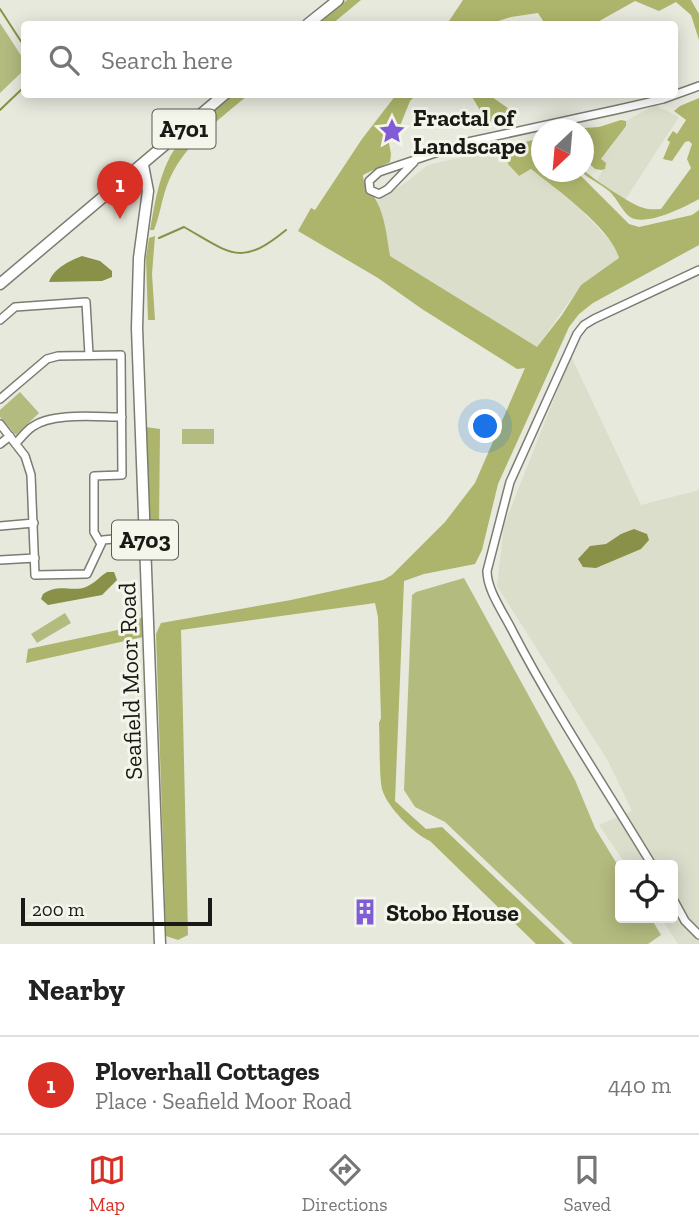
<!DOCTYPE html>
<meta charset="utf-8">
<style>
:root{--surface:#fff;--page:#f2f2f2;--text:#222;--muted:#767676;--line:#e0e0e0;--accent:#d93025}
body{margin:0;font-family:"Zilla Slab",serif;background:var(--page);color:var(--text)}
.controls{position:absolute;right:21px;bottom:21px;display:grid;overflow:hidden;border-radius:7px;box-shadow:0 4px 18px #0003}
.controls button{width:63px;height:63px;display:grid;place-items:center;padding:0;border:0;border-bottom:2px solid var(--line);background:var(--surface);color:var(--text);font:35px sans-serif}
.compass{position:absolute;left:531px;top:119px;width:63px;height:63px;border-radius:50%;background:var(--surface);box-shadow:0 4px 18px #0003;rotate:206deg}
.scale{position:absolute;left:21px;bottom:18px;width:191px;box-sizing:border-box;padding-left:7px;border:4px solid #191915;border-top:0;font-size:19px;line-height:24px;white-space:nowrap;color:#191915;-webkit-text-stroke:5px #f5f6eb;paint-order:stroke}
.you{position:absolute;left:486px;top:427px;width:24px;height:24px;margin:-18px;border:5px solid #fff;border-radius:50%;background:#1a73e8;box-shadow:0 0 0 10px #1a73e833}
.badge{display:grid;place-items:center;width:46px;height:46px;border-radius:50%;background:var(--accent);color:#fff;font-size:23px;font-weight:700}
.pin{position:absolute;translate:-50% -58px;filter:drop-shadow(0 2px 4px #0008)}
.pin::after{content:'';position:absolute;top:37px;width:24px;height:21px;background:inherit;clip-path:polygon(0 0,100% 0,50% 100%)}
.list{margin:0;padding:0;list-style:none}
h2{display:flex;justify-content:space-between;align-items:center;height:91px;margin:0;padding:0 28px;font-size:30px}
h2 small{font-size:23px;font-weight:400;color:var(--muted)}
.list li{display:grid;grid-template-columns:46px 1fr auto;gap:21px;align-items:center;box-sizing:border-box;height:98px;padding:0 28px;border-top:2px solid var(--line)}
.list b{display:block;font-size:26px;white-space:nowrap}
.list p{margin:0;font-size:23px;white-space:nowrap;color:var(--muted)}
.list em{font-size:23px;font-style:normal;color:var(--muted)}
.icon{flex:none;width:38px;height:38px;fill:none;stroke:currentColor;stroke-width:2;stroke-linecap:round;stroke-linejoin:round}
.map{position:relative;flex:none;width:699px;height:944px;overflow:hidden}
.search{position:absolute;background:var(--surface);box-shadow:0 4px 18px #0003;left:21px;right:21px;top:21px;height:77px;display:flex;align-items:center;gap:18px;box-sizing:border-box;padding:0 24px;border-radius:7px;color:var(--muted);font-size:26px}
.sheet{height:189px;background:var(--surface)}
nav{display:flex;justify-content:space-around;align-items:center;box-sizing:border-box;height:98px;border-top:2px solid var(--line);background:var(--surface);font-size:19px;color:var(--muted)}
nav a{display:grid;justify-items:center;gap:4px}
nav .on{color:var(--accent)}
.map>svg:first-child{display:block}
</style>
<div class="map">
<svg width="699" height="944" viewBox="0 0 699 944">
<rect width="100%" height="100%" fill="#e7e9dd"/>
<path fill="#dbdecb" d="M655,105L679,117L625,200L597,180L606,164L601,160L623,130L626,121Z
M506,147L508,164L519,176L531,169L559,191L581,210L616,247L619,259L581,285L537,347L390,256L384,221L377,201L405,183L428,165Z
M571,356L641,505L699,490V944H678L661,918H673V865H626L599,825L632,811L608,761L497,586L504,525Z"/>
<path fill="#b4bb7f" d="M0,23L24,60V70L0,93Z
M20,392L39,413L16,435L0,417V410Z
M182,429H214V444H182Z
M464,578L575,780L595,828L620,869V918H651L661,935L648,944H573L445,822L415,807L404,790L412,595L416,592Z
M65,613L71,623L37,643L31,634Z"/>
<path fill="#adb46b" d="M347,0H361L332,24H318Z
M463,0H691L699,14V40L691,15L676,2L659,11L635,1L594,24H545L538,13L511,17L489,24H447Z
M233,95H248C219,120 187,142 170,178C162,195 161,213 154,230H150C154,208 158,181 168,161C181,133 209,114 233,95Z
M396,95H416L410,101L400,126L386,128L391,154L390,162L363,175C363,186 371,191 376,200C385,216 387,238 390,256L537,347L562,315L581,285L619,258C611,228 556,189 531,169L519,176L508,164L506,147L541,138L542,172H577L629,224L639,227L692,215L699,210V245L593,303L579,314L569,327L498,484L482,550L475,564L424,574L404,581L395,801L426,829L442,827L565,944H536L430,841C414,834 387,807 382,789C379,774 380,741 379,723L381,718L378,617L375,603L181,630L188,935L178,940L166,936L156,634L161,623L291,600L383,580L392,575L445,522L475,483L525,368L517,369L422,309L378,278L298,231L311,208L315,210L362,139Z
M471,95H489L518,115L488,124Z
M699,98V199C685,207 645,227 630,217C622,211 617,198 609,191C600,184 590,179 581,172L584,171C596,180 631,205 644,208C649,210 656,209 661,209L691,168L687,159L692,144L689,141L685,142L672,161L663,159L670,142L667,140L673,131L677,134L686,120L674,111L680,106Z
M621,120L626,121V126L601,159L606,163L605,169L601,170L595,169L584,159V130L570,129L599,127Z
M155,236L152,274L155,320H148L146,257L149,238Z
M145,427L160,429L159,527L169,528L167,535L150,538Z
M142,617L143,637L26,663L28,649L127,628Z"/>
<path fill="#899048" d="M82,256L100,261L112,271V277L102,281L49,282C54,268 69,261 82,256Z
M634,529L647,534L649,540L641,549L596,568L583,567L578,559L590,546L606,544L621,534Z
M107,572H114L117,580L102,595L48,605L41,599L43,594C59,584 67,591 83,588C93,585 98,578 107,572Z"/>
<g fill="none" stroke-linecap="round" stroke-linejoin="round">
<path stroke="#899048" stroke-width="2" d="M0,9L24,46
M0,110L24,87
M159,238L184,227C230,253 240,268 286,230"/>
<g stroke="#7b7c72" stroke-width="10">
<path id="minor" d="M414,162L388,189L379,194L370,190L369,181L379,172L468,142L615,110L663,99L699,86
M0,320L15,307L86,302L89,355
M0,399L47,359L58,356L121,355L122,475L94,476V532L101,544
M0,424L25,456L31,475L35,575L87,574L103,540L145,536
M16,443C21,438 26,431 32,427C52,412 97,417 122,417
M0,444L10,436
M0,526L34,523
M0,560L35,558
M652,865C605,787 554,711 512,630C503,612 487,590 487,571L510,482L577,334L584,325L594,319L699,270
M673,899L685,921L699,935"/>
</g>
<g stroke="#7b7c72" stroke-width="13">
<path id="major" d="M308,24L338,0
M143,165L148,191L139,258L137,328L160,944
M0,284L225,94"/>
</g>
<use href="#minor" stroke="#fff" stroke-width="7"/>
<use href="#major" stroke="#fff" stroke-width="10"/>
</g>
<defs>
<g id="sight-bare" transform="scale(2.1)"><path d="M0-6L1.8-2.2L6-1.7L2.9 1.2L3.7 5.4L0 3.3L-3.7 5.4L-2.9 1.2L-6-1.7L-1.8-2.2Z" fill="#805cd6" stroke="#f5f6eb" stroke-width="2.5" paint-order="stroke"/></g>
<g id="building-bare" transform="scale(2.1)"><path d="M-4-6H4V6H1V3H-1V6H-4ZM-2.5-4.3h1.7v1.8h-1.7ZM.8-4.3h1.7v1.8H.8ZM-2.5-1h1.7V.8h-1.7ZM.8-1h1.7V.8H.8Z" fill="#805cd6" stroke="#f5f6eb" stroke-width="2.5" paint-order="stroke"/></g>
</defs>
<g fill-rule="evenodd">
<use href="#sight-bare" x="392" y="131"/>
<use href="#building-bare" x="365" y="912"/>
</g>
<g text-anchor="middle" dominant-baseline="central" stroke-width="6" stroke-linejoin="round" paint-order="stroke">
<g fill="#f5f6eb" stroke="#5b5b55" stroke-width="2">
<rect x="152.5" y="109.5" width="63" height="39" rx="5"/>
<rect x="112" y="520.5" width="66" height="39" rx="5"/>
</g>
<g font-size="23" font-weight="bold" fill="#191915">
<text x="184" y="129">A701</text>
<text x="145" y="540">A703</text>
</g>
<g font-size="24" font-weight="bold" fill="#191915" stroke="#f5f6eb" text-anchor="start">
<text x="413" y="117">Fractal of<tspan x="413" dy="28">Landscape</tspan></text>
<text x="386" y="912">Stobo House</text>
</g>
<g font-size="24" fill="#191915" stroke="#f5f6eb">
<text transform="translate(130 681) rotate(-92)">Seafield Moor Road</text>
</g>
</g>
</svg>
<div class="controls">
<button><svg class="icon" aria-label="locate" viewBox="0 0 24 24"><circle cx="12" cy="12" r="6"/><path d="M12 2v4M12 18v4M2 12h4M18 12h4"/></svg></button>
</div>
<svg class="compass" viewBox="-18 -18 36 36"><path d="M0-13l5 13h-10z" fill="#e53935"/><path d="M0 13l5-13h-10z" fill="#767676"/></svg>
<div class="scale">200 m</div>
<div class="you"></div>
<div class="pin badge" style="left:120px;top:219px">1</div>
<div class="search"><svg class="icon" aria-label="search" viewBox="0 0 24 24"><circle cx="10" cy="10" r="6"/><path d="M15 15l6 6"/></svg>Search here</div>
</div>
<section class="sheet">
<h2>Nearby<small></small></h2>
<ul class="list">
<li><span class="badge">1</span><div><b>Ploverhall Cottages</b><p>Place · Seafield Moor Road</p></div><em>440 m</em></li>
</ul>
</section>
<nav>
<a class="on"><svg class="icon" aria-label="map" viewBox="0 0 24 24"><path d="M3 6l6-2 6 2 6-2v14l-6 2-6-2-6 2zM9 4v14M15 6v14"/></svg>Map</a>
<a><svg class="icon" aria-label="directions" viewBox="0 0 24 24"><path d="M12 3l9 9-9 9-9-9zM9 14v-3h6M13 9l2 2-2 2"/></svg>Directions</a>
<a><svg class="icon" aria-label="saved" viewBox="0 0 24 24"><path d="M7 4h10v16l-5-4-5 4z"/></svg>Saved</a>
</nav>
